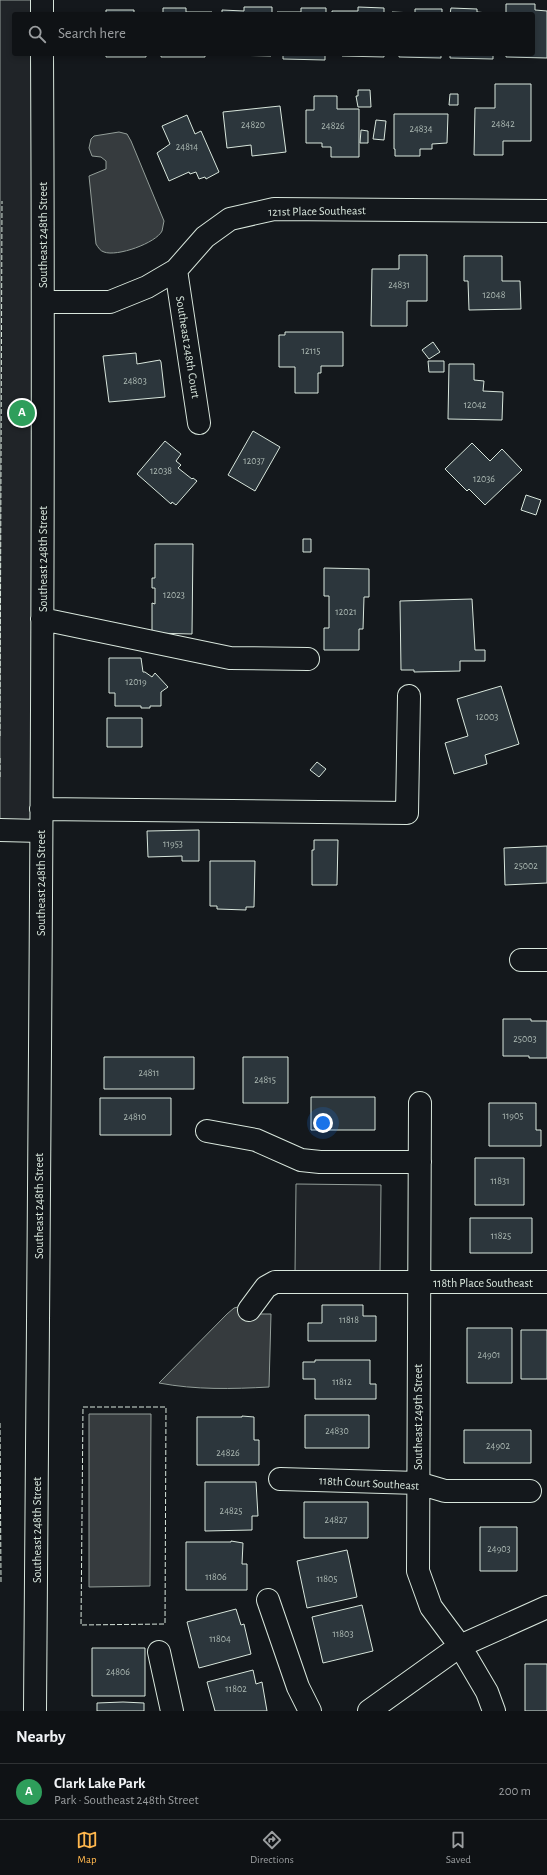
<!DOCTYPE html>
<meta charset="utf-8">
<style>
:root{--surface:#0f1215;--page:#181b1e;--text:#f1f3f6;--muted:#9b9ea0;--line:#2f3234;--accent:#ffb74d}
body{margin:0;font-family:"Alegreya Sans",sans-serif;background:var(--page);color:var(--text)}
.you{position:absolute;left:323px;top:1123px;width:14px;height:14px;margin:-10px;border:3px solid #fff;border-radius:50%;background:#1a73e8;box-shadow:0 0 0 6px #1a73e833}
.badge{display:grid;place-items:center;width:26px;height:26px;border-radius:50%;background:var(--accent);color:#fff;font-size:13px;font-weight:700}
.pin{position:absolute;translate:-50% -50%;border:2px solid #fff;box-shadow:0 1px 4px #0006}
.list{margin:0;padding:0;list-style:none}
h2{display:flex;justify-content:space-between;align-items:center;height:52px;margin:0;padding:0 16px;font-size:17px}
h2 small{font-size:13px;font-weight:400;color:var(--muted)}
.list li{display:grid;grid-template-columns:26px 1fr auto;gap:12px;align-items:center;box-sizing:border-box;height:56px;padding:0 16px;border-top:1px solid var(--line)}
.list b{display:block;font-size:15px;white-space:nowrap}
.list p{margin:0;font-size:13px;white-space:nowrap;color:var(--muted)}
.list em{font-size:13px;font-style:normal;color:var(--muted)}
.icon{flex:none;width:22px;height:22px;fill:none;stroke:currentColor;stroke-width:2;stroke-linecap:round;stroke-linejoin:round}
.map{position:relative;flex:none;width:547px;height:1711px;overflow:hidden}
.search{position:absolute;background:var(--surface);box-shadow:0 2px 6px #0003;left:12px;right:12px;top:12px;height:44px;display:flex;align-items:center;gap:10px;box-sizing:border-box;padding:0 14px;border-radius:4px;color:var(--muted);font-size:15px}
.sheet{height:108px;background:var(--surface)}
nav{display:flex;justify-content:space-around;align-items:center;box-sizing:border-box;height:56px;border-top:1px solid var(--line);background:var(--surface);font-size:11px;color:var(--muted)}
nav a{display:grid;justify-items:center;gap:2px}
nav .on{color:var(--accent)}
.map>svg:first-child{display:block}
</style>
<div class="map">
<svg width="547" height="1711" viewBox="0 0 547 1711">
<rect width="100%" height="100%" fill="#14181c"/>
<path fill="#202428" stroke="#939e99" d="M0,0H42V14H14V54H42L41,831L0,830Z
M296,1184L381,1185L380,1273H295Z"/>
<path fill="#363b3e" stroke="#939e99" d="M119,132L127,134L131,141L164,221C163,224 163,228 162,231C156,243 117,257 104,252C100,251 98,247 96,244L89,176L106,169V161L101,157L92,156L89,148L91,139L94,136Z
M242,1306L256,1314H271L269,1387C232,1389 196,1390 159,1383L227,1314L234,1308Z
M89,1414H151L150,1586L89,1587Z"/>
<path fill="#2c363c" stroke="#d8e6dc" d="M506,4H535V10L547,11V58L506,57V54H533V14H506Z
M244,7H272V14H222V10L244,11Z
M358,7L384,8V14H332V11H358Z
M163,8H186V12H212V14H163Z
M301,8H326V14H277V12H301Z
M451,8L477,9V12L498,14H450Z
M415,9H442V14H392V12L415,13Z
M106,10H134V14H154H106Z
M106,54H146V57H106Z
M161,54H205V57H161Z
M229,54H271V56L229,55Z
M283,54H325V60L283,59Z
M342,54H384V57L342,56Z
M399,54H441V58L399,57Z
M450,54H493V59L450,58Z
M495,84H531V141H503V155H474L475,108H495Z
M358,90H370L371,107H358L356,96H358Z
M450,94H458V105H449Z
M314,96H337V109H359V157H331V147H322V143H306V110H314Z
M280,106L286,152L252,156L251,145L227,148L223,112Z
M394,114H448L447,143L432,144V149H420V156H395V149H394Z
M187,115L195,134L201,131L219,172L206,179L205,177L199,179L196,172L190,174L189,172L169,181L157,153L170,144L162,126Z
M376,120L386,121L384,140L373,139Z
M361,130L368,131V143H360Z
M399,255H427V301H407V326H371L372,269H399Z
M464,256H502V281H520L521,309L469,310L468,281H464Z
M285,332H343V366H321V373H318V393H295V367H279V335H285Z
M433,342L440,352L429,359L422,350Z
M136,353L137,364L160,360L161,362L165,397L109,402L103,356Z
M428,361H444V372H429Z
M449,364H474V380L484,381L483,391L503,392L502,420L448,419Z
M253,431L280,447L255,491L228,475Z
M165,441L181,454L176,461L181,465L178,468L192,479L193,478L197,481L176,505L172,502L171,504L137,474Z
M472,443L490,461L502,449L522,470L485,505L469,489L467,491L445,469Z
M526,495L541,500L536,515L521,510Z
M303,539H311V552H303Z
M155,544H193L192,634L152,633V603L155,604V588H152V578H155Z
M324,568L369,569V597H364L363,629H359V650H324V628H329V596H324Z
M472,599L475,650H485V661H460V671L414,672V670H401L400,601Z
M109,658H141L143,672H145L152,677L155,673L168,687L161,692V706H150V708H141V706H115V693H109Z
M501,686L519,744L485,755L487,764L454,774L445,743L468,736L457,699Z
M107,718H142V747H107Z
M317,762L326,769L319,777L310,770Z
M199,830V861H182V856L148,857L147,831Z
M314,840H338L337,885H312V850H314Z
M547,846V883L505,885L504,848Z
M210,861H255L254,907H246V910L217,909V906H210Z
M503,1019H531V1021H547V1058H529V1056H503Z
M104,1057H194V1089H104Z
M243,1057H288V1103H243Z
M311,1097H375V1130H311Z
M100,1098H171V1135H100Z
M489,1103H536V1130H541V1146H489Z
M475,1158H524V1205H475Z
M470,1218H532V1253H470Z
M322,1305H363V1316H376V1341H308V1323H322Z
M467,1328H512V1383H467Z
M521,1330H547V1379H521Z
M315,1360H370V1384H376V1399H315V1379H303V1362H315Z
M305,1415H369V1448H305Z
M242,1416L254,1417V1440H259V1465H197V1417H242Z
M464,1430H531V1463H464Z
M205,1482H256L258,1516H252V1530L205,1531Z
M304,1502H368V1538H304Z
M480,1527H517V1571H480Z
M231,1541L243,1543L242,1564H247V1590H186V1542H231Z
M347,1550L357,1597L307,1608L297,1561Z
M362,1605L373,1651L323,1663L312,1617Z
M236,1609L241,1625L244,1624L251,1654L199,1668L187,1622Z
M92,1648H145V1696H92Z
M525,1664H547V1711H525Z
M253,1670L256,1684L262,1682L267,1711H215L207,1682Z
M123,1702L144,1703V1711H97V1703Z"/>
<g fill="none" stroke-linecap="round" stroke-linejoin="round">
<g stroke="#d8e6dc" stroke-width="24">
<path id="minor" d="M42,0V14
M176,270L199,423
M44,302H110L147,287L176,270L205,237L230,219L274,209L547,211
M42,619L230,658L308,659
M41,809L407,813L409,696
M0,830L41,831
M521,960H547
M420,1103L418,1571L431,1607L460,1646L487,1692L494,1711
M207,1131L256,1140L301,1160L320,1162H420
M249,1310L266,1287L275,1282H547
M280,1479L418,1483L445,1491H530
M268,1600L298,1687L310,1711
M159,1652L172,1711
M35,1711C39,1159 45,606 42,54
M369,1711L460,1646L547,1607"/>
</g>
<use href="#minor" stroke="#14181c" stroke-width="22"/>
<path stroke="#d8e6dc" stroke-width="1" stroke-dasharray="5 2" stroke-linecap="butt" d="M0,736L2,201
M0,777V758
M83,1407H166L165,1624L81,1625Z
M0,1423L1,1582"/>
</g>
<g text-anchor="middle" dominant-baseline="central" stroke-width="3" stroke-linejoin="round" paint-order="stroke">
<g font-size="10" fill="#adbab4">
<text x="503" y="124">24842</text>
<text x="253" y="125">24820</text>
<text x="333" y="126">24826</text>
<text x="421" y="129">24834</text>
<text x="187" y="147">24814</text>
<text x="399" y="285">24831</text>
<text x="494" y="295">12048</text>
<text x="311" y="351">12115</text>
<text x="135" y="381">24803</text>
<text x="475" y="405">12042</text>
<text x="254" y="461">12037</text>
<text x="161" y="471">12038</text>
<text x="484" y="479">12036</text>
<text x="174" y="595">12023</text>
<text x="346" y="612">12021</text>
<text x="136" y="682">12019</text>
<text x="487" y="717">12003</text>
<text x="173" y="844">11953</text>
<text x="526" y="866">25002</text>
<text x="525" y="1039">25003</text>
<text x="149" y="1073">24811</text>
<text x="265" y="1080">24815</text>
<text x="513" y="1116">11905</text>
<text x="135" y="1117">24810</text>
<text x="500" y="1181">11831</text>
<text x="501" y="1236">11825</text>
<text x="349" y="1320">11818</text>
<text x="489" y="1355">24901</text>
<text x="342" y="1382">11812</text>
<text x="337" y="1431">24830</text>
<text x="498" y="1446">24902</text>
<text x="228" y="1453">24826</text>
<text x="231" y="1511">24825</text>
<text x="336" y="1520">24827</text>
<text x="499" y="1549">24903</text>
<text x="216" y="1577">11806</text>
<text x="327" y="1579">11805</text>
<text x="343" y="1634">11803</text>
<text x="220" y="1639">11804</text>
<text x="118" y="1672">24806</text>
<text x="236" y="1689">11802</text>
</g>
<g font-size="12" fill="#d8e6dc" stroke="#14181c">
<text transform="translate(317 211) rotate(-1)">121st Place Southeast</text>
<text transform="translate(43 235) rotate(-90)">Southeast 248th Street</text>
<text transform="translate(188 347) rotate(81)">Southeast 248th Court</text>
<text transform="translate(43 559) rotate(-90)">Southeast 248th Street</text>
<text transform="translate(41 883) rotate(-90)">Southeast 248th Street</text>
<text transform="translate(39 1206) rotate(-90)">Southeast 248th Street</text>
<text x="483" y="1283">118th Place Southeast</text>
<text transform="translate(418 1417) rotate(-90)">Southeast 249th Street</text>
<text transform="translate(369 1483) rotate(3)">118th Court Southeast</text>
<text transform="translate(37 1530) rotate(-90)">Southeast 248th Street</text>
</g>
</g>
</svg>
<div class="you"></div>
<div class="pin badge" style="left:22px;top:413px;background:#2e9e5b">A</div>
<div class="search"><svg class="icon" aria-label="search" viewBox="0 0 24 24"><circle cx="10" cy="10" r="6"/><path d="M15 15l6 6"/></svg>Search here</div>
</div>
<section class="sheet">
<h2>Nearby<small></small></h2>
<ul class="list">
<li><span class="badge" style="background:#2e9e5b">A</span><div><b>Clark Lake Park</b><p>Park · Southeast 248th Street</p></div><em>200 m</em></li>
</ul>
</section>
<nav>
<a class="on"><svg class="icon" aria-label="map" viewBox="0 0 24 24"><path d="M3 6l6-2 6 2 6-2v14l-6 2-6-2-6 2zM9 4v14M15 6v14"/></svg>Map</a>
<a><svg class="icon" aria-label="directions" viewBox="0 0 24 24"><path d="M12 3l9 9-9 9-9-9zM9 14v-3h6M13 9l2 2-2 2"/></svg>Directions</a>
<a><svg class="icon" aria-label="saved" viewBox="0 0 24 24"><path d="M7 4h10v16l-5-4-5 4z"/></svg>Saved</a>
</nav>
